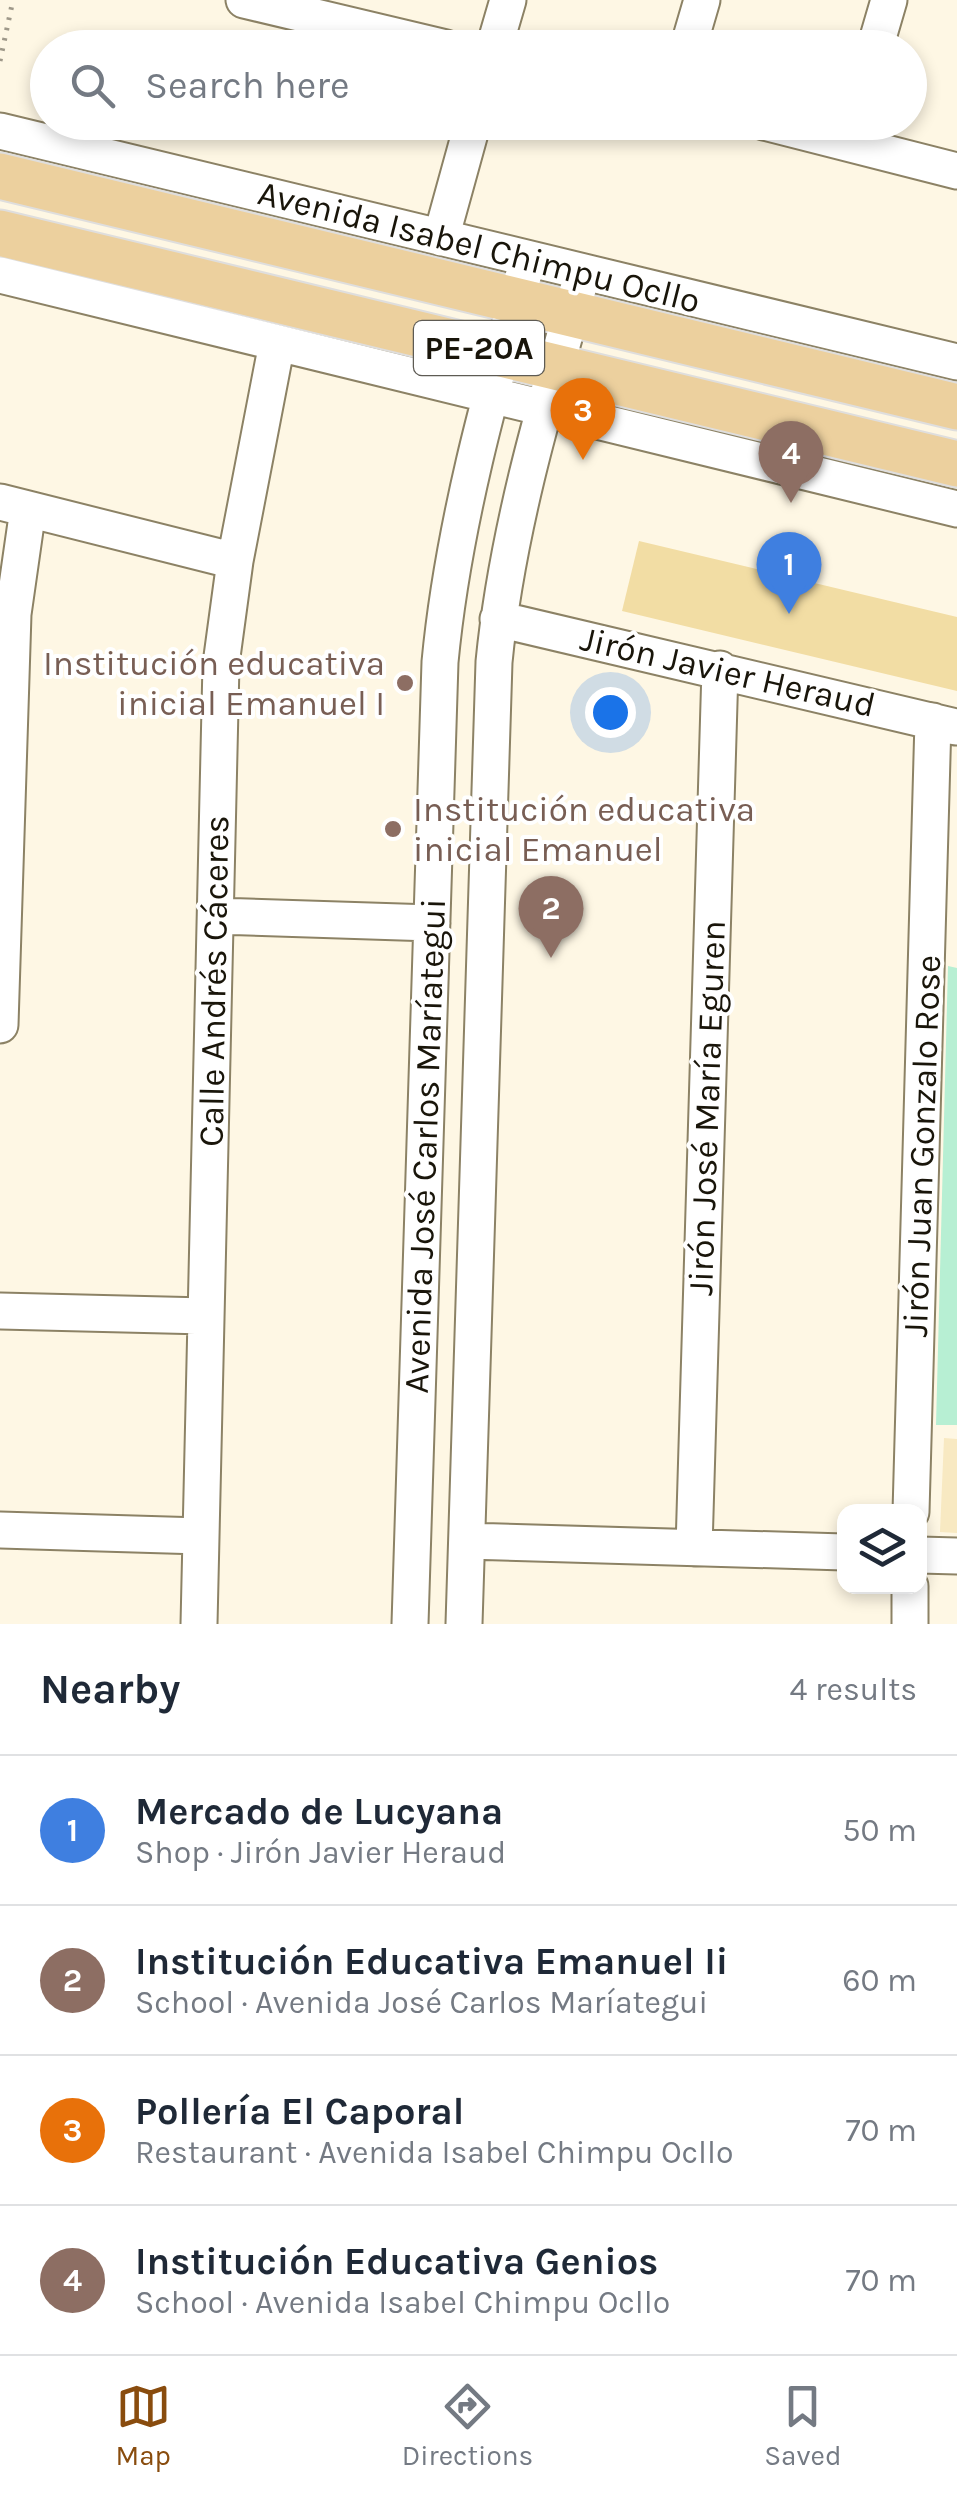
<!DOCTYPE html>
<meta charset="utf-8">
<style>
:root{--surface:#fff;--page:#f6f6f7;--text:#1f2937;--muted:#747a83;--line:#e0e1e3;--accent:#894c0e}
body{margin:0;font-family:Karla,sans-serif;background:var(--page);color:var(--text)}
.controls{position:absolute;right:30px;bottom:30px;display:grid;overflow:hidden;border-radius:20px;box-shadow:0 5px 15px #0003}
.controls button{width:90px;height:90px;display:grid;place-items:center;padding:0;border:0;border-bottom:2px solid var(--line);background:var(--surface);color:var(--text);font:50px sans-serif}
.you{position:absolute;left:610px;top:712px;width:35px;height:35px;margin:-25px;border:8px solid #fff;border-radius:50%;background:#1a73e8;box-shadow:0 0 0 15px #1a73e833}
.badge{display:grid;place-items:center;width:65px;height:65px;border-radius:50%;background:var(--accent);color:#fff;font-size:32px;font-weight:700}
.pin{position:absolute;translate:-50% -82px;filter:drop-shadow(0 2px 5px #0008)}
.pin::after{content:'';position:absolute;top:52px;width:35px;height:30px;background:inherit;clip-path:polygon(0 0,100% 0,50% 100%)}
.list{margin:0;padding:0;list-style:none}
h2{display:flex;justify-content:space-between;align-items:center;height:130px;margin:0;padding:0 40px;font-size:42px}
h2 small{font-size:32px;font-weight:400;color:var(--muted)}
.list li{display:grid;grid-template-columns:65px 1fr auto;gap:30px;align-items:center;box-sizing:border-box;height:150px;padding:0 40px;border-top:2px solid var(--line)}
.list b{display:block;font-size:38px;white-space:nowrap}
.list p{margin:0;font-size:32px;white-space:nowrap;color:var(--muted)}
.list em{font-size:32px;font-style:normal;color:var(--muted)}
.icon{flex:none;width:55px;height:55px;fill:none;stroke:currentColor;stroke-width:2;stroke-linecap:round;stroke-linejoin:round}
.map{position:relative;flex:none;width:957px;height:1624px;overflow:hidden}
.search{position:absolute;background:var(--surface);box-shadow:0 5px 15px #0003;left:30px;right:30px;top:30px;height:110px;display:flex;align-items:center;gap:25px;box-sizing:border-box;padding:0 35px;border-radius:55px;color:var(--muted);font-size:38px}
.sheet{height:730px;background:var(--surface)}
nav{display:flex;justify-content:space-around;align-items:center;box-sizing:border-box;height:140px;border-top:2px solid var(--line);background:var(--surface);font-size:28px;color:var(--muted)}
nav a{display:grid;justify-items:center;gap:5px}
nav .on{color:var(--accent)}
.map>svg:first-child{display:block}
</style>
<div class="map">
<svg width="957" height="1624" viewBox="0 0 957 1624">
<rect width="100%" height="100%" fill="#fef7e4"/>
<path fill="#f8e9c2" d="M944,1438L957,1439V1533L940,1532Z"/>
<path fill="#b7efd3" d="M948,966L957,968V1425H936Z"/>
<path fill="#f2dda4" d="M639,541L957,617V691L622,611Z"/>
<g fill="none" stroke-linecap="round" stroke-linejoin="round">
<g stroke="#8c8265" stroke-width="39">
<path id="minor" d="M244,0L446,48
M494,48L508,0
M688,48L702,0
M875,48L889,0
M764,122L957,171
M0,131L957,362
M441,238L473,122
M0,275L957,509
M0,502L235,561
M498,619L956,727
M216,916L432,923
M0,1025L13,614L28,509
M0,1311L206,1316
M911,1512L933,721
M0,1530L201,1536
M467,1541L844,1552
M694,1548L720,669
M920,1555L957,1556
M199,1624L221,664L235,561L277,343
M410,1624L440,662C453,525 491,391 528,259
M464,1624L494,662C507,529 546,400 583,272
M910,1624V1586"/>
</g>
<g stroke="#dfdedd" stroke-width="49">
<path id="major" d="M0,176L957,407
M0,233L957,464"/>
</g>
<path stroke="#9e9889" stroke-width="5" stroke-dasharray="2.5 8" stroke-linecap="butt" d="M0,61L13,0"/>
<use href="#minor" stroke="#fff" stroke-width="35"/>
<use href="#major" stroke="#ecd09e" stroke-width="45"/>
</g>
<g fill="#8d6e63" stroke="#fff" stroke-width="4">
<circle cx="405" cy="683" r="10"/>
<circle cx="393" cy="829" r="10"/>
</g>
<g text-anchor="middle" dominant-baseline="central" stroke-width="8" stroke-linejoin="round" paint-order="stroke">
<rect fill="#fff" stroke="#5e5b54" stroke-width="2.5" x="414" y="321" width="130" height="54" rx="8"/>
<g font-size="32" font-weight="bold" fill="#19150a">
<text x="479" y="348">PE-20A</text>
</g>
<g font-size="35" fill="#19150a" stroke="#fff">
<text transform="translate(479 247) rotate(14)">Avenida Isabel Chimpu Ocllo</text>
<text transform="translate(728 672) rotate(13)">Jirón Javier Heraud</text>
<text transform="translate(214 981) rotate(-89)">Calle Andrés Cáceres</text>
<text transform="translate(707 1108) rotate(-88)">Jirón José María Eguren</text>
<text transform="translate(425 1146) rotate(-88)">Avenida José Carlos Maríategui</text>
<text transform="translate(922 1146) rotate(-88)">Jirón Juan Gonzalo Rose</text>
</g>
<g font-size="35" fill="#785e54" stroke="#fff" text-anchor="end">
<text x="385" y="663">Institución educativa<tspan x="385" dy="40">inicial Emanuel I</tspan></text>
<text x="413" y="809" text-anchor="start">Institución educativa<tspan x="413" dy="40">inicial Emanuel</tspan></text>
</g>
</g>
</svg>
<div class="controls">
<button><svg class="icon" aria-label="layers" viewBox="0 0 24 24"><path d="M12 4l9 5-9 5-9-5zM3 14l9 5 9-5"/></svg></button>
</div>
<div class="you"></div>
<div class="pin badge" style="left:789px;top:614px;background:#3f7fe0">1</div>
<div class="pin badge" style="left:551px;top:958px;background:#8d6e63">2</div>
<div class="pin badge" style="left:583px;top:460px;background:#e8710a">3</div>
<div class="pin badge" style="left:791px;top:503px;background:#8d6e63">4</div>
<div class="search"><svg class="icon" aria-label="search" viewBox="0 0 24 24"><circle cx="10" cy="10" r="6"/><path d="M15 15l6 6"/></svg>Search here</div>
</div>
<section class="sheet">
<h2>Nearby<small>4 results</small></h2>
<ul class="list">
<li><span class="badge" style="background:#3f7fe0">1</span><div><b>Mercado de Lucyana</b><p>Shop · Jirón Javier Heraud</p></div><em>50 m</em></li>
<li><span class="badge" style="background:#8d6e63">2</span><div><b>Institución Educativa Emanuel Ii</b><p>School · Avenida José Carlos Maríategui</p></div><em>60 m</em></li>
<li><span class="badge" style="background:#e8710a">3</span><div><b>Pollería El Caporal</b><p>Restaurant · Avenida Isabel Chimpu Ocllo</p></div><em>70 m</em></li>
<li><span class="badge" style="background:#8d6e63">4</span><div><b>Institución Educativa Genios</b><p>School · Avenida Isabel Chimpu Ocllo</p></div><em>70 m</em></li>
</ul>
</section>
<nav>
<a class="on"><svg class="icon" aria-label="map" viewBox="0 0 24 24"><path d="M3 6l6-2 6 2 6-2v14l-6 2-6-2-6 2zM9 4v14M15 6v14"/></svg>Map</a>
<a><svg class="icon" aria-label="directions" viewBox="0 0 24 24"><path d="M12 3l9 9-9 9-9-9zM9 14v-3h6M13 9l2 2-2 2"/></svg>Directions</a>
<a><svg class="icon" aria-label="saved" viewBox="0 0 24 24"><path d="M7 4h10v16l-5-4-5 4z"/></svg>Saved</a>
</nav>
